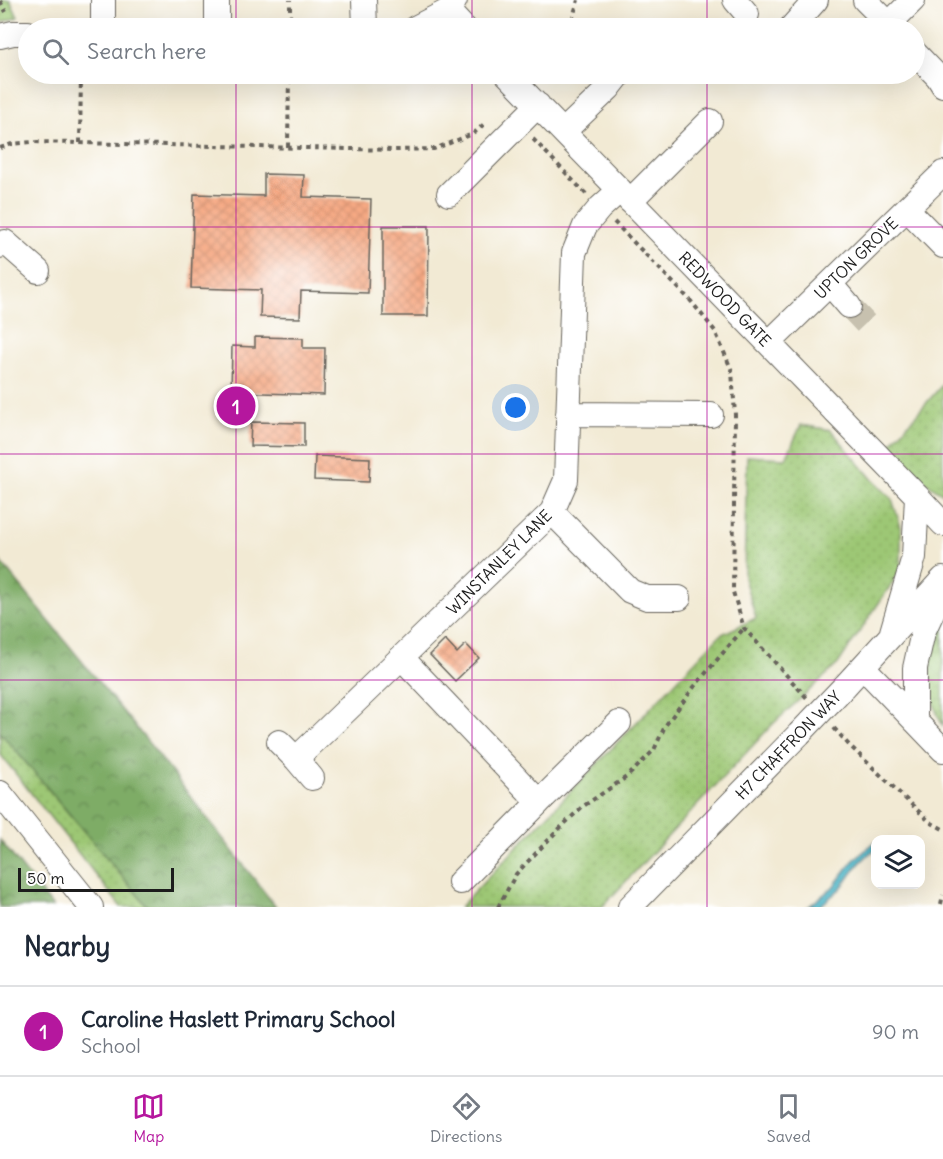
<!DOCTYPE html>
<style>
:root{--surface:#fff;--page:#f2f2f3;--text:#1f2937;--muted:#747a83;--line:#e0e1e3;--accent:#b5179e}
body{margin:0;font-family:Delius,sans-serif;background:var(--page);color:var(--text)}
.controls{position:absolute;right:18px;bottom:18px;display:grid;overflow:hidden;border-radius:12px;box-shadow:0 6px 24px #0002}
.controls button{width:54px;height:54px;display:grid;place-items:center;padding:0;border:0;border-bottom:2px solid var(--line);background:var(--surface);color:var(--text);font:30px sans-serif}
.scale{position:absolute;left:18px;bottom:15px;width:156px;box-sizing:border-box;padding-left:6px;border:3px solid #1c1c1c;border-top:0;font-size:16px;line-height:21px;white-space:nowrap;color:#1c1c1c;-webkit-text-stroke:4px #fff;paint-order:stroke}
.you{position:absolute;left:516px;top:408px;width:21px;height:21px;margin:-15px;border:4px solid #fff;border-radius:50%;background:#1a73e8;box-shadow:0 0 0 9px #1a73e833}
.badge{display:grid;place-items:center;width:39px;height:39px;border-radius:50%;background:var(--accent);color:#fff;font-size:20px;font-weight:700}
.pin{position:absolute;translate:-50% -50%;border:3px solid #fff;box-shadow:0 2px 6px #0006}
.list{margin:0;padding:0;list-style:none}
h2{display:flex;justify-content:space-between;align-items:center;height:78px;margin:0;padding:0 24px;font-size:26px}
h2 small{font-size:20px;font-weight:400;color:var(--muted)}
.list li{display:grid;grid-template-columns:39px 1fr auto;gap:18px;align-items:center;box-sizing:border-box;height:90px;padding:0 24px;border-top:2px solid var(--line)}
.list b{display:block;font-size:22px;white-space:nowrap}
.list p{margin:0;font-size:20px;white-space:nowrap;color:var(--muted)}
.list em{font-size:20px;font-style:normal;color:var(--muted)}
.icon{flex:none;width:33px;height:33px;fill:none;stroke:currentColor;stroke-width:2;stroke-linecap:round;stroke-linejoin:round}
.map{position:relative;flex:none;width:943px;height:907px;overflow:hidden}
.search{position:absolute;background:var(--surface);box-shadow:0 6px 24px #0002;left:18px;right:18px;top:18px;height:66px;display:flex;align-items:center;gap:15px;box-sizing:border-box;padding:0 21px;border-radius:33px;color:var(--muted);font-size:22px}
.sheet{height:168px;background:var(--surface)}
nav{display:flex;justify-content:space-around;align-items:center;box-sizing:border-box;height:84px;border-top:2px solid var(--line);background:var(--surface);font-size:16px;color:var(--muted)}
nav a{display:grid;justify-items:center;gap:3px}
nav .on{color:var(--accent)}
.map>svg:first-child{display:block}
</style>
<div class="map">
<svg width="943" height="907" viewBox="0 0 943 907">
<defs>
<pattern id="grass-dots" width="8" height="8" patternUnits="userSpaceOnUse" patternTransform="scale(1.5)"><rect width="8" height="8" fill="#9dc774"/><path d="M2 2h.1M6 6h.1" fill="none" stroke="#87aa64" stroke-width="1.8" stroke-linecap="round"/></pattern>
<pattern id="forest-crowns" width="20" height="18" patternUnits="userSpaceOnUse" patternTransform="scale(1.5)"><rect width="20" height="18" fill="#7eac66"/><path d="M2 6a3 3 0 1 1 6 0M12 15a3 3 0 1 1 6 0" fill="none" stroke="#668b53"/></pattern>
<pattern id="building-cross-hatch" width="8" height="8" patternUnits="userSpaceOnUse" patternTransform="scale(1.5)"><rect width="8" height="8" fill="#f6a983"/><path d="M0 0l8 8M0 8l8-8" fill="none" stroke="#d29171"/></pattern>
</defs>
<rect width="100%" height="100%" fill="#fff"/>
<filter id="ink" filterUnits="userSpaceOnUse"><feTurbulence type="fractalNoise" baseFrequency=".0167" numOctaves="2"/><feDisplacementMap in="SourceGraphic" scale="12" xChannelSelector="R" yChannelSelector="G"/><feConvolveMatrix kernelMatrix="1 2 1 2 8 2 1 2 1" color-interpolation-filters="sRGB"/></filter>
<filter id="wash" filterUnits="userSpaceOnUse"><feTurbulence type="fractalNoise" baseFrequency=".008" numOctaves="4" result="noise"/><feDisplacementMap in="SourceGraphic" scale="24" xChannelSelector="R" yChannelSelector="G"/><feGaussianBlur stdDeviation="1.35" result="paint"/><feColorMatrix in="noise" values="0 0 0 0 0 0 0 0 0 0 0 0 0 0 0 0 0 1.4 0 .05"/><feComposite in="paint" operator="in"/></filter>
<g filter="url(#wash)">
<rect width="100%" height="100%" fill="#f2ead4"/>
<path fill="url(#grass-dots)" stroke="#5c7248" stroke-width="1.5" d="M0,0H10L18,17L0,23Z
M943,384V494L914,474L888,447Z
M801,425L831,430L873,480L892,499L901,527V570L838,664L773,724L602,907H460L720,635L756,618L744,578L747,456L786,458Z
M943,624V726C933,709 927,681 931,661C934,649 939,636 943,624Z
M0,732L148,907H121L0,754Z"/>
<path fill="url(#forest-crowns)" stroke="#4d6441" stroke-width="1.5" d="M0,561L156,752L276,907H148L0,732Z
M0,840L53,907H0Z"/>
<path fill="#45b1c3" stroke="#306670" stroke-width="1.5" d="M875,842V850L870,853L859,864L841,888L819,907H808L833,887L853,861Z"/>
<g id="blocks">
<path fill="url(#building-cross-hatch)" d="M264,174L304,175L303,197L371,199L368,293L301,291L300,318L260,317L261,290L191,288L194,194L264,196Z
M383,226H429L428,316H383Z
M255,337L303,338V348H325L324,395L231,392L232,346L255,347Z
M251,422L304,423V447L250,446Z
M315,456L370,458L369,482L314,480Z
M445,640L457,653L466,644L479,658L455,681L430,655Z"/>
</g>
</g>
<g filter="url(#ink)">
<use href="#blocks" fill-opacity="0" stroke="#67645c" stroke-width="1.5"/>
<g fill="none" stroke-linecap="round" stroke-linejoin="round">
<path stroke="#c7c1af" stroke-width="24" stroke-dasharray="24 12" stroke-linecap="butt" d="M849,306L867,325"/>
<g stroke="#67645c" stroke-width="26">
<path id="minor" d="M364,0L365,28
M735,0L747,14
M865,0L893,28
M448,11L464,28
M889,24L913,0
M103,28V0
M217,28V0
M415,28L448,11L455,0
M791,28L816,0
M0,36L13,33H28
M914,52L938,77L943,85
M507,74L917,496L943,524
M564,131L609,88L620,74
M449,194L538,105
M630,201L710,121
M907,209L943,246
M0,246L5,242L38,271
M830,284L849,306
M769,343L943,173
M568,414L711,415
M552,512L630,591L647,598H679
M892,632L914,557L917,496
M402,658L539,802L460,882
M863,667L943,750
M844,687L943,579
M915,721V668L923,632L942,591
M279,742L296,759L552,512L566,480L574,253L585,226L600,208L620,190
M296,759L312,778
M0,793L91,907
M539,802L619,723
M630,907L799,734"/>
</g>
<path stroke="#67645c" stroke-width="4" stroke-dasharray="4.5 4.5" stroke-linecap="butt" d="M0,1L6,12
M290,28V0
M568,28L571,24L578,0
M533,139L586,194
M80,143L81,74
M288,147L289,74
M0,148L12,144L32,142L395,150L434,149L473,134L484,124
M614,222L690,300L715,331L732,371L735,415L733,592L744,628L807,698
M834,728L848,744L930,822L943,829
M941,904L943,895
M498,907L516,874L556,832L582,807L628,776L654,750L665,726L694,687L744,628"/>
<use href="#minor" stroke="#fff" stroke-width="24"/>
<g stroke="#67645c" stroke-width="26" stroke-linecap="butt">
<path id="minor-bridge" d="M799,734L844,687"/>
</g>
<use href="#minor-bridge" stroke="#fff" stroke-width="24"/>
</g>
</g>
<path fill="none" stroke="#b5179e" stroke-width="1.5" stroke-opacity="0.55" d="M236,0V28M472,0V28M707,0V28M236,74V907M472,74V907M707,74V907M0,227H943M0,454H943M0,680H943"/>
<g text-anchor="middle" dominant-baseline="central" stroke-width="4.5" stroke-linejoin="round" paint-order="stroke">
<g font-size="16" fill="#1c1c1c" stroke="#fff">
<text transform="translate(856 258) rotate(-44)">UPTON GROVE</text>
<text transform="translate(725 299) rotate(46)">REDWOOD GATE</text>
<text transform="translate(499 562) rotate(-45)">WINSTANLEY LANE</text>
<text transform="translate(788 745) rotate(-46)">H7 CHAFFRON WAY</text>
</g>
</g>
</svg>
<div class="controls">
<button><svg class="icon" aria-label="layers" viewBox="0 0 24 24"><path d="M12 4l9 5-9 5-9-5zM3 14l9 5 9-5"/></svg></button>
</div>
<div class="scale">50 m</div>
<div class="you"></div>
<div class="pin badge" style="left:236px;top:406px">1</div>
<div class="search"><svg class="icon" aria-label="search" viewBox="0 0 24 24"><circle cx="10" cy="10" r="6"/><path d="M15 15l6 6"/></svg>Search here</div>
</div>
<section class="sheet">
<h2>Nearby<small></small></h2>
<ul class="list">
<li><span class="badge">1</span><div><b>Caroline Haslett Primary School</b><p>School</p></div><em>90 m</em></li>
</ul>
</section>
<nav>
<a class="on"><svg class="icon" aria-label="map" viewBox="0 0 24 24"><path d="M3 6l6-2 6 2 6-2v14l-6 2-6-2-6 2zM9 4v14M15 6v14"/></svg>Map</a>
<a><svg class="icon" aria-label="directions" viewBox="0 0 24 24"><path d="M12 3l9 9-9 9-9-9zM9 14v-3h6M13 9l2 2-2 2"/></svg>Directions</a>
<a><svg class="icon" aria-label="saved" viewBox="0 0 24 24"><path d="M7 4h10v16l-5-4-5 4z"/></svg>Saved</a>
</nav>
